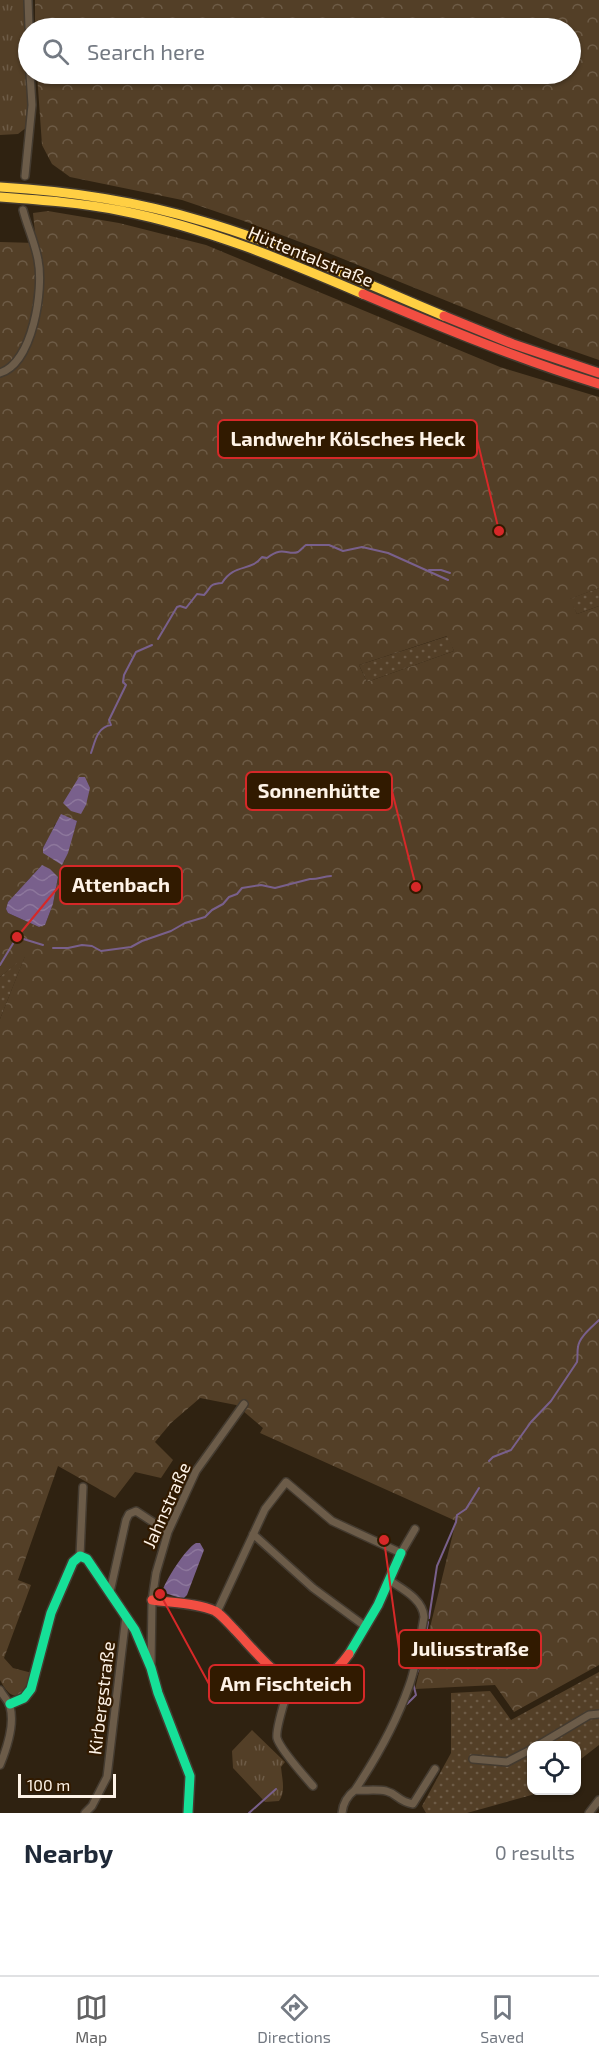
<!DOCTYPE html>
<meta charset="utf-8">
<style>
:root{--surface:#fff;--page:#f2f2f3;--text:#1f2937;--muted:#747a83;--line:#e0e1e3;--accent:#636364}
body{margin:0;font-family:"Exo 2",sans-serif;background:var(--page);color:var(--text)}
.controls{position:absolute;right:18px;bottom:18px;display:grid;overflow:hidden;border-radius:12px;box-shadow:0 2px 4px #0004}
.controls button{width:54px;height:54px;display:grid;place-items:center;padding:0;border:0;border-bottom:2px solid var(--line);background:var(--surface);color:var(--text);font:30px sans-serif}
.scale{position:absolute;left:18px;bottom:15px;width:98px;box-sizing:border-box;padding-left:6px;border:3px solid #fef3e7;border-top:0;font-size:16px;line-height:21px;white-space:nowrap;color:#fef3e7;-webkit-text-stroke:4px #311a00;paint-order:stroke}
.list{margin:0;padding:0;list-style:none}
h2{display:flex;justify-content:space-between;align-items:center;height:78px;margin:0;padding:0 24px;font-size:26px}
h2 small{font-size:20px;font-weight:400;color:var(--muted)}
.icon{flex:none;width:33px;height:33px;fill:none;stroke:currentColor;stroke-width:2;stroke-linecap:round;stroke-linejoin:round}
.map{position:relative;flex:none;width:599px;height:1813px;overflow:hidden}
.search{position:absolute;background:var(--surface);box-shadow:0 2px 4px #0004;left:18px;right:18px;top:18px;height:66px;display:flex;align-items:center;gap:15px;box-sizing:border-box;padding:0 21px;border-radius:33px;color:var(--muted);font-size:22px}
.sheet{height:162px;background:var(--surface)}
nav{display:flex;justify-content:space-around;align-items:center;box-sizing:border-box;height:84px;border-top:2px solid var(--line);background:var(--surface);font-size:16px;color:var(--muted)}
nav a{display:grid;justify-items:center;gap:3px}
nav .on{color:var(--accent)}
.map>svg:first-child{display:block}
</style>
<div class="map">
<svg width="599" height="1813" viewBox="0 0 599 1813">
<defs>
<pattern id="grass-dots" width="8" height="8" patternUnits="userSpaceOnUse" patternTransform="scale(1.5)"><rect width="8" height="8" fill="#533f27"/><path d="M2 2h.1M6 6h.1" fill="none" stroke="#6d5b46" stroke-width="1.8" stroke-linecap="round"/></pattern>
<pattern id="forest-crowns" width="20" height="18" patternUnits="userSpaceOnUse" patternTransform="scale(1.5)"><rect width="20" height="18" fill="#533f27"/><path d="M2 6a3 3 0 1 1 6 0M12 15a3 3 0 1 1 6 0" fill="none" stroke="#6d5b46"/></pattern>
<pattern id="park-tufts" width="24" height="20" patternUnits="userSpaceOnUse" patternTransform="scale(1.5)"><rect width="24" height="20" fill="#533f27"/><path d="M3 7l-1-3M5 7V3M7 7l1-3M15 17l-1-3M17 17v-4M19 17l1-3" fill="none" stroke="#6d5b46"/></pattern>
<pattern id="water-waves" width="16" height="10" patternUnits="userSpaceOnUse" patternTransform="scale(1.5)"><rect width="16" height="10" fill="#79608c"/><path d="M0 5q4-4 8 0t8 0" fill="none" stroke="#8d779c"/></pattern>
</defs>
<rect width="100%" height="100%" fill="#2f2211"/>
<path fill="url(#grass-dots)" d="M599,588V606L577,614L569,599Z
M448,636L454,651L367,682L359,665Z
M26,954L0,1019V977Z
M599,1672V1745L577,1762L576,1746H532V1790L540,1791L535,1794L467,1813H426L422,1806L451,1753V1693L490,1691L511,1720Z"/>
<path fill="url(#forest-crowns)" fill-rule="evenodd" d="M35,0H599V360L553,344L316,248L241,220L182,200L70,177L52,164L42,145L37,74H570V28H35Z
M48,211L119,223L206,245L500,367L599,397V588L570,599L577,614L599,606V1665L514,1712L495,1685L415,1689L456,1521L260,1433L263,1428L236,1405L200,1398L171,1423L155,1442L173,1460L161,1478L135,1472L115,1498L58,1466L18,1580L31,1585L4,1658L13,1668L32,1673C26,1697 13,1706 0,1680V1019L25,956L0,977V242L36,243L33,213ZM447,636L454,651L367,682L359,665ZM77,821L64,862L43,848L52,832L55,824ZM42,865L58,877L53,904L45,925L39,927L8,913L6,909L8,902Z"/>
<path fill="url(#park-tufts)" d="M0,0H24L28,120L27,127L18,134L0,135Z
M252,1730L285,1762L281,1767C282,1779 286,1791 279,1801L265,1802L233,1768L232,1751Z"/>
<path fill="url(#water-waves)" d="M79,777H85L90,788L86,805L81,814L71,811L63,803Z
M61,814L77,821L68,853L62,865L43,853V848Z
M42,865L50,869L58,877L53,904L45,925L39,927L8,913L6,909L8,902Z
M196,1543H200L204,1550L187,1595L183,1599L162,1592C165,1581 186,1548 196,1543Z"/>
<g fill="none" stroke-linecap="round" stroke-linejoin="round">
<path stroke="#79608c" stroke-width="2" d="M429,570H441L450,573
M158,639L177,607L180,606L186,608L197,594L204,595C212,587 208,584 222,583C234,563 251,572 262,557L267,558C283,545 288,556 298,552C301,550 303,547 306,545H329L343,551L362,547L388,553L448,580
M91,753C95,742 97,727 111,725L109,720L126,685L123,682L124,675L136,652L152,645
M53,948H68L82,945L92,946L101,951L131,947L142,941L171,931L185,923L205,917L212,910L223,904L229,897L237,894L242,888L261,885L275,888L310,879C317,880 323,876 331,876
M0,965L17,937L43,945
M489,1461L493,1457L511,1450L531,1422L551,1401L577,1362C578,1356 577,1352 578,1347C579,1337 592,1327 599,1320
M429,1618L437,1566L456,1522L457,1515L466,1509L479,1488
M407,1704L416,1695L413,1683L421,1663L428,1622
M249,1813L276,1789"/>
<g stroke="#443b30" stroke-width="10">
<path id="street" d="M28,0L29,28
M25,176L32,105L30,74
M0,373C33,363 44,289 38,260C35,243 27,226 23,210
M253,1534L313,1588L366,1627
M80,1556L83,1487
M110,1592L126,1520L129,1514L136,1511L168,1532
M217,1612L265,1509L286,1482L332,1521L401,1553L415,1529
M151,1665L152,1600L156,1573L168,1532L196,1471L244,1404
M290,1683C287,1694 275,1728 277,1738C280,1749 305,1777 313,1786
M0,1690C3,1696 9,1701 10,1707C15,1725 7,1748 0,1765
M537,1746L589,1715L599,1714
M473,1759L507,1762L532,1749
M355,1790C377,1757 396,1723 409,1686C417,1664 420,1639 424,1617C423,1599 402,1589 389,1580
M85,1813L92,1806L107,1777L126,1616
M342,1813C343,1803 347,1796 355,1790C365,1791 376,1789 386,1791C398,1794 397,1801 413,1804L435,1769
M589,1813L599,1800"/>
</g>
<g stroke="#443b30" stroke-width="12">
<path id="fast" d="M349,1654L378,1605L401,1553
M10,1704L24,1698L31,1689L51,1613L73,1562L80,1556L87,1559L135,1630L151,1668L158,1693L190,1776L188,1813"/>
</g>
<g stroke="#443b30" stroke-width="12">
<path id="slow" d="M0,187C69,191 136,201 202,221C285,245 364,283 444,316
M0,197C41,200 82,203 122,211C204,227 286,261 363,294"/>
</g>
<g stroke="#443b30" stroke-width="12">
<path id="jam" d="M363,294C441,327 518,359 599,384
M444,316L513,344L599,373
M152,1600C172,1603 197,1603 215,1611C222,1615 229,1624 235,1630C272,1669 303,1717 349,1654"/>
</g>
<use href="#street" stroke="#6c5c49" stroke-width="7"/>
<use href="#fast" stroke="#16e098" stroke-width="9"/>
<use href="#slow" stroke="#ffcf43" stroke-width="9"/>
<use href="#jam" stroke="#f24e42" stroke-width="9"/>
</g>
<g text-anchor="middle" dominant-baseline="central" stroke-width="4.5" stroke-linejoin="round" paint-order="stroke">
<g font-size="18" fill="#fef3e7" stroke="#311a00">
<text transform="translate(311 256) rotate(22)">Hüttentalstraße</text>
<text transform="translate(166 1505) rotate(-66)">Jahnstraße</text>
<text transform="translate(101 1698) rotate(-83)">Kirbergstraße</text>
</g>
</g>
<path fill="none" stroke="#d62828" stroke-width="2" d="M499 531L477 439M416 887L392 791M17 937L60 885M384 1540L399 1649M160 1594L209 1684"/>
<g fill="#d62828" stroke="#311a00" stroke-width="2">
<circle cx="499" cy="531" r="6"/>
<circle cx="416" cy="887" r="6"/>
<circle cx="17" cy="937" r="6"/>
<circle cx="384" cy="1540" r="6"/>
<circle cx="160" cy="1594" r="6"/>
</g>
<g fill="#311a00" stroke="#d62828" stroke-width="2">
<rect x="218" y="420" width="259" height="38" rx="6"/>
<rect x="246" y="772" width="146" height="38" rx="6"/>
<rect x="60" y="866" width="122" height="38" rx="6"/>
<rect x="399" y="1630" width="142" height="38" rx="6"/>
<rect x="209" y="1665" width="155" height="38" rx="6"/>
</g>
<g font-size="20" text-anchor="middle" font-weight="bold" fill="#fef3e7">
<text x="348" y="446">Landwehr Kölsches Heck</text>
<text x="319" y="798">Sonnenhütte</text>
<text x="121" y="892">Attenbach</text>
<text x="470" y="1656">Juliusstraße</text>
<text x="286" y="1691">Am Fischteich</text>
</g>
</svg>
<div class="controls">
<button><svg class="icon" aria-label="locate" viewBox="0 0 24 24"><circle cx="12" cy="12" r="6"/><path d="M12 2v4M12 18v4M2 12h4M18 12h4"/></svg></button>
</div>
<div class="scale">100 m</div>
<div class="search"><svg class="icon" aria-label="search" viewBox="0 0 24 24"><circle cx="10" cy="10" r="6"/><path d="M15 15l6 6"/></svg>Search here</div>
</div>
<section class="sheet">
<h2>Nearby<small>0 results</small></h2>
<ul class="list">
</ul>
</section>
<nav>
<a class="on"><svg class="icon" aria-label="map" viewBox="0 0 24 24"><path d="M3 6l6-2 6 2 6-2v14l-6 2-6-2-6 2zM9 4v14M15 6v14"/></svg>Map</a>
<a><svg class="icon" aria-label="directions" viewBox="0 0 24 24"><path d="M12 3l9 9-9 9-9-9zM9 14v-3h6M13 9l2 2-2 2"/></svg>Directions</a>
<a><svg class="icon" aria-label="saved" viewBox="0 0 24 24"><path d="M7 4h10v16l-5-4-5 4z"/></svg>Saved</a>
</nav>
